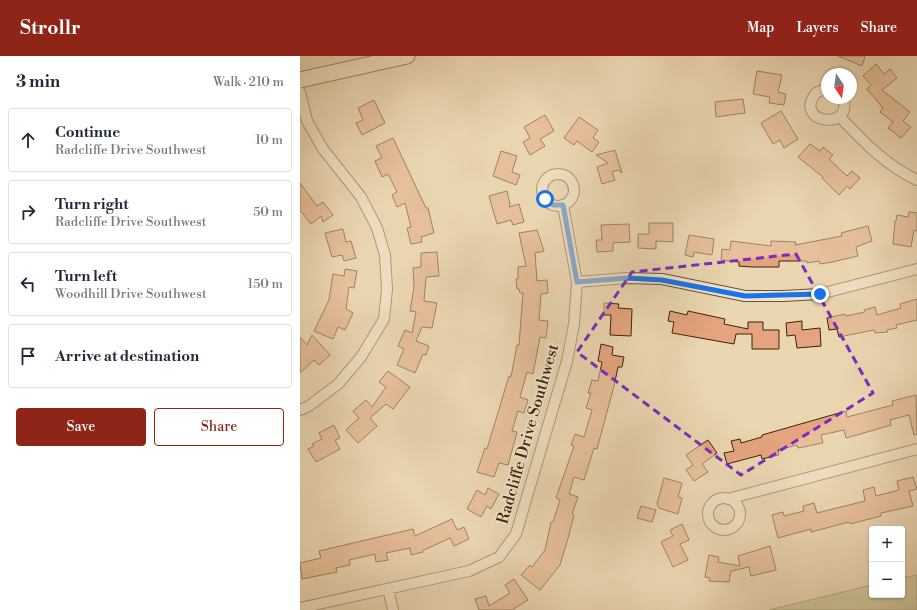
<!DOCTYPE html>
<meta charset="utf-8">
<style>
:root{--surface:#fff;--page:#f6f6f7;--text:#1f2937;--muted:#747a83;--line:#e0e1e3;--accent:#8f2418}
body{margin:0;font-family:"Libre Bodoni",serif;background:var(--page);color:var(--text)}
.controls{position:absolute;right:12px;bottom:12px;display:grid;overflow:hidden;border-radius:4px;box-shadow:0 1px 3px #0004}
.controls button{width:36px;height:36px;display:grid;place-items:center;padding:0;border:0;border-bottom:1px solid var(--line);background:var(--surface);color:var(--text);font:20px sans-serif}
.compass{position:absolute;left:521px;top:12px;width:36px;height:36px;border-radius:50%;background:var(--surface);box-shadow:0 1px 3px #0004;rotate:167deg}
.stop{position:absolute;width:12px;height:12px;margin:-9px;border:3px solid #1a73e8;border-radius:50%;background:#fff}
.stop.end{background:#1a73e8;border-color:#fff;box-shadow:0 1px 4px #0008}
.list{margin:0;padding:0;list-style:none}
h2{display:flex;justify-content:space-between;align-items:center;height:52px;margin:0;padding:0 16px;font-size:17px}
h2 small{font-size:13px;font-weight:400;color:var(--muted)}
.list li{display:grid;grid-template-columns:26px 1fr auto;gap:12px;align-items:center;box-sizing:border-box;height:64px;margin:0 8px 8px;padding:0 8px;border:1px solid var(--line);border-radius:4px}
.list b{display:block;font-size:15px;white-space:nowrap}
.list p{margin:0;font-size:13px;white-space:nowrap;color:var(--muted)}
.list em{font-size:13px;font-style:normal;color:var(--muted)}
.actions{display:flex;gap:8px;padding:12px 16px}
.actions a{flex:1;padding:9px 0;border:1px solid var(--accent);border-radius:4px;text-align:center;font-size:14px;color:var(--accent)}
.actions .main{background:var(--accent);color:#fff}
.icon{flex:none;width:22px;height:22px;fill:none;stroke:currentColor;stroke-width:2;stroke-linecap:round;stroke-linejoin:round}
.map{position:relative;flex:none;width:617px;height:554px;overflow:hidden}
header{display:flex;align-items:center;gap:24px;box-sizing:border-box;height:56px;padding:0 20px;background:var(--accent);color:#fff}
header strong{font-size:19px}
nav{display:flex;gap:22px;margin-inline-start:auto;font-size:14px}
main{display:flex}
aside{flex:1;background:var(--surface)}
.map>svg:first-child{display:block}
</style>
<header>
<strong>Strollr</strong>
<nav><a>Map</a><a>Layers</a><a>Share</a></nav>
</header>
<main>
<aside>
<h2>3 min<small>Walk · 210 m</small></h2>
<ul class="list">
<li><svg class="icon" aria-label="ahead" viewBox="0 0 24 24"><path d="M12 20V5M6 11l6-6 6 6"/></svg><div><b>Continue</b><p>Radcliffe Drive Southwest</p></div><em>10 m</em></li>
<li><svg class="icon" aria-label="right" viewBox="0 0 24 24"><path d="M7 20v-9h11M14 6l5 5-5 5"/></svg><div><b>Turn right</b><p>Radcliffe Drive Southwest</p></div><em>50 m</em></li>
<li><svg class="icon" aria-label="left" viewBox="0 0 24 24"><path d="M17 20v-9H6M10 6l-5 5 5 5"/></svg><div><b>Turn left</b><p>Woodhill Drive Southwest</p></div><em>150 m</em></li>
<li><svg class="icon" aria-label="arrive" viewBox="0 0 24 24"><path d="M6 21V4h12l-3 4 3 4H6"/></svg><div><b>Arrive at destination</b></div></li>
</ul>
<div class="actions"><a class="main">Save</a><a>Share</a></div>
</aside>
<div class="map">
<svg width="617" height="554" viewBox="0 0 617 554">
<rect width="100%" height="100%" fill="#ead6b1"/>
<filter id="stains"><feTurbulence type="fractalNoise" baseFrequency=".005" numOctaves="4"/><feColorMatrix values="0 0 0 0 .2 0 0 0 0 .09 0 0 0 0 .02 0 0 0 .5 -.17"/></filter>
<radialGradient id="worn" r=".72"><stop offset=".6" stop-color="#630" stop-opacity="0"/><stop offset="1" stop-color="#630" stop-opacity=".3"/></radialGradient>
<path fill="#b5be8d" stroke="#78724a" d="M617,519V554H469L572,529V539H602V522Z"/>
<path fill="#e5a47f" stroke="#3b2508" d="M538,0H565L562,10Z
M576,8L584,18L590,13L597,22L582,34L610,56L603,65L611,71L601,82L588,72L593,66L580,56L583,52L567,33L571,29L563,20Z
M457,15L482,19L478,36L486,38L484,49L469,47L470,41L453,38Z
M443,43L445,57L416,61L415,46Z
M74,44L85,67L62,79L56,67L63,64L58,52Z
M481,55L498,83L484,92L480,84L473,88L461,67Z
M245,59L254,75L240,83L245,90L230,99L223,86L230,82L224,71Z
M279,61L298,74L293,82L299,86L292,96L277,85L274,89L264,82Z
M93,82L126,152H128L134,177L121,181L122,186L111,188L107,172L111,171L105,147L97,151L92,139L97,136L88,118L82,121L75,105L82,102L76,90Z
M510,88L520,95L523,91L533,99L529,103L547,120L552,115L560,122L550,133L547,130L539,139L522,122L523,121L498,101Z
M315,94L322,117L318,114L312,116L315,124L302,128L297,111L308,107L296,99Z
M201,95L217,100L212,116L220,119L216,129L193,120Z
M0,127L17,150L23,146L33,159L23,166L21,160L11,168L0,154Z
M207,135L210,148L209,151L219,148L224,166L213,169L211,164L197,168L189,140Z
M609,156L617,157V175L614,174L611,191L593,188L595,165H596L597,159L608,161Z
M349,167H373V186L356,185V193L338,192V178H349Z
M329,168L330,186L313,187V195L297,196L296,184H302L301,169Z
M568,170L572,185L556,191L558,200L532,206L520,208L519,205L507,207V205H479V211H452L439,210V206L421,204L422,193L430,194L431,185L471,190V185L496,186L495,189L542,180L541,177Z
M43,173L46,186L51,185L56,202L44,205L42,199L32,201L25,177Z
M237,174L244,195L235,197L237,225L247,224L248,237L241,238L239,264L248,265L246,282L240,281L233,318L227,316L220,341L228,344L224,357L218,355L212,375L217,376L208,409L199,407L194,421L177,416L185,392L187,393L209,320L211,321L217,289H219L223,237H220L219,233H217L216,223H218V211L226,210L219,177Z
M389,179L414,183L412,199L394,196L393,201L385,199Z
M137,196L139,220L126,221L124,245L137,247L132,272L122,271L116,285L129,290L126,299L123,298L115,317L97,309L104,293L98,290L105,274L112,277L116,256L110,255L114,231L113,212L121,211V197Z
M45,213L57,215L54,232L49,231L46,253L53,257L45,274L38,271L33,283L14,275L29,244L33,218L44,220Z
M617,243V264L596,269L597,272L587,274L588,276L575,277L574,274L539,281L537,273L529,274L527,262L545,258L546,260L565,256L564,254L575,251L577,259L601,252L600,248Z
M304,247L319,248L318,252L332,253L331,280L310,279L311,259H304Z
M370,255L387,259L388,255L425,263L424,268L448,273V266H463V274H479V293H452V278H436L434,288L372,277L374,266L368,265Z
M502,265V274L520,272L521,290L497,292L495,279L487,280L486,267Z
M12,279L30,299L19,309L14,304L0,317V281L7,289Z
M301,288L313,291L312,299L324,301L322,311H318L314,330L297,393L294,392L284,424L274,421L269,438L278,441L272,458L274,459L269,479L260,509L240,534L221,519L230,509L232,511L245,494L251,466H253L260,444L256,442L274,390L271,389L275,378L284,381L292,354L286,352L291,337H288L292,324L298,325L302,306L298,305Z
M88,315L110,331L93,353L86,348L70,362L77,370L58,387L46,374L59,362L53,355L66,344L72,351L86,331L79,326Z
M616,339L617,378L614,379L609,359L590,364L591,369L557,379L546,382L544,374L521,379L523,387L498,392L497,389L478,394L479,399L462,403L461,399L427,408L424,397L434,395L431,385L440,383L441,387L462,381V379L546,355L547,361L593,349L592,345Z
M34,369L40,382L35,384L40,393L16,406L8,393L14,390L12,388L22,383L19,377Z
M408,384L417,397L402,408L408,416L394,425L386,414L393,409L386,399Z
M613,421L617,433L609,435L613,450L581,457V460L550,468L549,466L511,476V473L478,482L472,459L483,456L484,460L504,455L503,450L514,447L517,457L565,445L563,434L574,431L576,440L599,434L597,425Z
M364,422L382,427L378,441L382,442L378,458L359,452L357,448Z
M188,432L199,438L191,453L187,450L181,461L167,453L177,434L185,439Z
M341,450L356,454L352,466L337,462Z
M152,463L157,474L164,471L169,483L154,490L150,482L122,495L123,496L111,499L110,492L86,497L88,504L76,506L75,498L49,504L50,509L36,512L37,516L2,523L0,507L21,502L19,495L113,473L115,480Z
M382,468L389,484L380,488L388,504L373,511L361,486L373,480L370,474Z
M470,490L476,514L451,520L449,511L431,515L429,526L409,525L410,522L405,521L409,499L419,501L418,506L440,510L438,500Z
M214,523L228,544L212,554H179L175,543L186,540L189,550L210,537L205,529Z"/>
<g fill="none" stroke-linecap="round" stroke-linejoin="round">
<g stroke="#675132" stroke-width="12">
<path id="street" d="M527,32L516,37C492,67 554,76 543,42
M0,36L7,65L23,93L61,141L77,172L85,199L87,233L84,263L61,301L38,328L9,350L0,354
M539,60C564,86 584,108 617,124
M242 134a16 16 0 1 1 32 0a16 16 0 1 1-32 0Z
M277,226L327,222L362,223L445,240H483L520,238L617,213
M408 458a16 16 0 1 1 32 0a16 16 0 1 1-32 0Z
M428,443L617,393
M88,533L93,554
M0,552L169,515L199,501L216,478L267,305L274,268L277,226L263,149"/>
</g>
<g stroke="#3b2508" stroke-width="17">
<path id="secondary" d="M0,24L107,0"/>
</g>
<use href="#street" stroke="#f1e4cc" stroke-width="10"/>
<use href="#secondary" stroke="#f1e4cc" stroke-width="15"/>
</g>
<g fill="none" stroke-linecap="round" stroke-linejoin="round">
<path stroke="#1a73e8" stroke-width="5" d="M245,143L253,149H263L277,226L327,222L362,224L445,240L520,238"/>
</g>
<path d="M0 0H617V554H0ZM496,198L573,337L441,419L277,296L332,216Z" fill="#ead6b1" fill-opacity=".55" fill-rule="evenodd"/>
<path fill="none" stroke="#7b2cbf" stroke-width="3" stroke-dasharray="8 5" stroke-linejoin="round" d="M496,198L573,337L441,419L277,296L332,216Z"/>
<g text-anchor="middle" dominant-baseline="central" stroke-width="3.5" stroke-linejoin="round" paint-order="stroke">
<g font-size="16" fill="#3b2508" stroke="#f1e4cc">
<text transform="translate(228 378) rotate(-74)">Radcliffe Drive Southwest</text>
</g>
</g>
<rect width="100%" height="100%" filter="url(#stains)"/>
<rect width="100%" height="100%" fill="url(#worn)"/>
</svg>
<div class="controls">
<button>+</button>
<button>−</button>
</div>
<svg class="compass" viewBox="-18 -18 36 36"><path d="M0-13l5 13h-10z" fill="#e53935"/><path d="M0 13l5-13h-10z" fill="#747a83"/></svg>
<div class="stop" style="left:245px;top:143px"></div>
<div class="stop end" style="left:520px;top:238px"></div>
</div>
</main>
